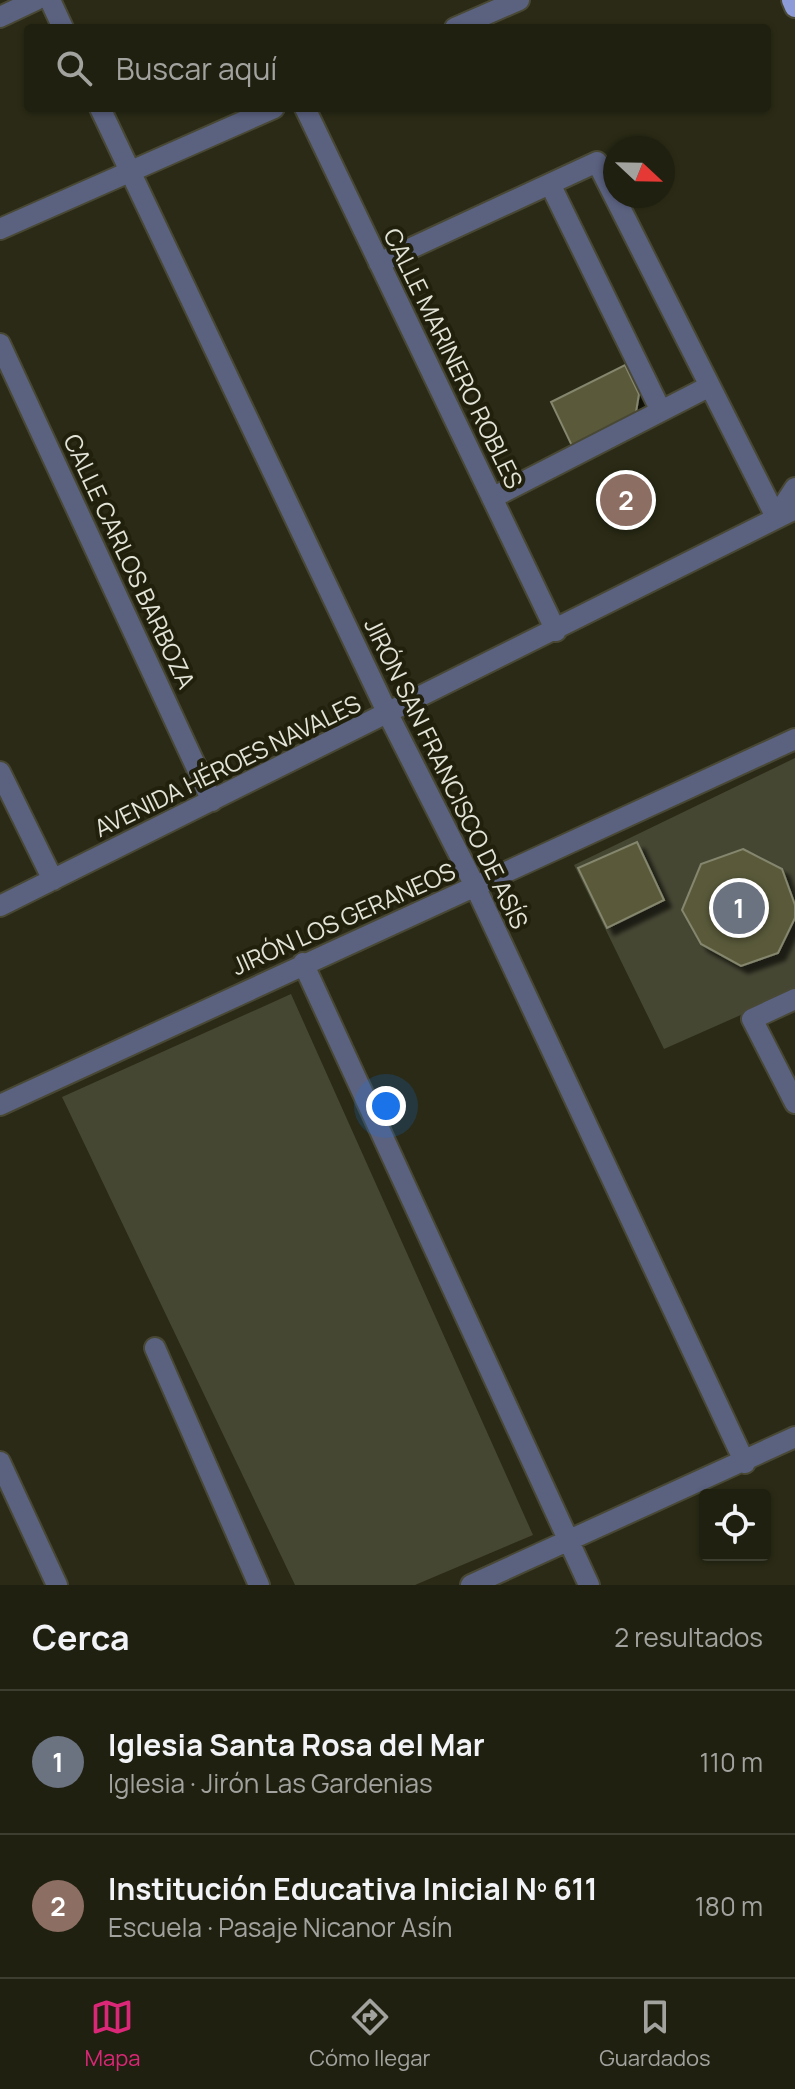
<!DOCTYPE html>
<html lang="es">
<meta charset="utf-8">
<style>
:root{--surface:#202010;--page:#2d2d1e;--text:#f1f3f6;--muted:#a2a39f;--line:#3d3e30;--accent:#db2777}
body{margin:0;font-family:Manrope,sans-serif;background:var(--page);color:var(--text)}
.controls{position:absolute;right:24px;bottom:24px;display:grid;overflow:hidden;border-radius:8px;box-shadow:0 2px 6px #0004}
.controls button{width:72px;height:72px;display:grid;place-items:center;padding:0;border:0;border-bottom:2px solid var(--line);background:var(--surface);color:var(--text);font:40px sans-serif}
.compass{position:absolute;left:603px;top:136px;width:72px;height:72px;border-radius:50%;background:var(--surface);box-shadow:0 2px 6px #0004;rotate:112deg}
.you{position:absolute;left:386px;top:1106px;width:28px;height:28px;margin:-20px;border:6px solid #fff;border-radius:50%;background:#1a73e8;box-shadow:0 0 0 12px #1a73e833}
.badge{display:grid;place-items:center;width:52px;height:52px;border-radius:50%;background:var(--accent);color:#fff;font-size:26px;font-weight:700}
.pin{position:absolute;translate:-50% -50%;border:4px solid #fff;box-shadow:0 2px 8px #0006}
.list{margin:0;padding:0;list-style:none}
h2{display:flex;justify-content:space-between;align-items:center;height:104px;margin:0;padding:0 32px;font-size:34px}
h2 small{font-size:26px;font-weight:400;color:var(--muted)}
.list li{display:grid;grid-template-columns:52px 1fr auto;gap:24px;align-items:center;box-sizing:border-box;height:144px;padding:0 32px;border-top:2px solid var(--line)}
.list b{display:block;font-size:30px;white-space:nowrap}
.list p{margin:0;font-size:26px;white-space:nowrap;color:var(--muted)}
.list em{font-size:26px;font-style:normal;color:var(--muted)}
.icon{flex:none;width:44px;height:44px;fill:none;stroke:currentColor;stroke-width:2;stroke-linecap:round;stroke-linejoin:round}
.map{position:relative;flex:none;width:795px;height:1585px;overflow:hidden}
.search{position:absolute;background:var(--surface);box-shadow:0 2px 6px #0004;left:24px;right:24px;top:24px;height:88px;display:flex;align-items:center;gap:20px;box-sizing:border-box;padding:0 28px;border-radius:8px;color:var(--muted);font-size:30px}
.sheet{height:392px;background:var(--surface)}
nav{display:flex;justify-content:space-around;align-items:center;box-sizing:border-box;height:112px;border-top:2px solid var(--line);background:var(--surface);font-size:22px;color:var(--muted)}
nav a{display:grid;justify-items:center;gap:4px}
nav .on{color:var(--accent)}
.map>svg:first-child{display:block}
</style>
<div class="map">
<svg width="795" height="1585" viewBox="0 0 795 1585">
<defs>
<filter id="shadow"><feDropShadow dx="7" dy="7" stdDeviation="2" flood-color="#0009"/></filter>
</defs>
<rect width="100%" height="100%" fill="#2a2a16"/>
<path fill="#464733" d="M795,758V991L664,1049L574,865Z
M291,994L533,1535L415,1585H295L62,1097Z"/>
<path fill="#5a5a3b" stroke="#85866e" stroke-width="2" filter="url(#shadow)" d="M625,365L639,394L635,418L573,448L551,402Z
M637,842L664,900L607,928L578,868Z
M743,849L782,869L795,905V918L778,953L741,966L701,944L682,910L701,864Z"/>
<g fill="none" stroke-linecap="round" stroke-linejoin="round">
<g stroke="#484835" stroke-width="24">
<path id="minor" d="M50,0L63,28
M0,17L36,0
M455,28L519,0
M100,108L388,714L475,886L745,1463
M305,108L556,631
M550,184L661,411
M0,229L274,108
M379,263L597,162L776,517
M0,344L212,801
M492,498L710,386
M776,517L795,488
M0,772L53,880
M0,906L795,509
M303,963L589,1585
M795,999L752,1019L795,1103
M0,1105L795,739
M155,1348L259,1585
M0,1462L57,1585
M471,1585L795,1437"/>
</g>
<g stroke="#484835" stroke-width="24">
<path id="major" d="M792,0L795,7"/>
</g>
<use href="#minor" stroke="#5b6280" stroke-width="20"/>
<use href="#major" stroke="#8d9bd8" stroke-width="20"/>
</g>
<g text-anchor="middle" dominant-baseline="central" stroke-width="8" stroke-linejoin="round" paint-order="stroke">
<g font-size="24" fill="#e3e4d7" stroke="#20200c">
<text transform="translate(454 358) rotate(64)">CALLE MARINERO ROBLES</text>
<text transform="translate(130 561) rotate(65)">CALLE CARLOS BARBOZA</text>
<text transform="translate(227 765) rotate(-26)">AVENIDA HÉROES NAVALES</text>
<text transform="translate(447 773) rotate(64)">JIRÓN SAN FRANCISCO DE ASÍS</text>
<text transform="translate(343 918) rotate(-24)">JIRÓN LOS GERANEOS</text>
</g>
</g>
</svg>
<div class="controls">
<button><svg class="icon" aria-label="locate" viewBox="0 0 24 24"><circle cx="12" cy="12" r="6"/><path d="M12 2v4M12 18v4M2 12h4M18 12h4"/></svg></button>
</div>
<svg class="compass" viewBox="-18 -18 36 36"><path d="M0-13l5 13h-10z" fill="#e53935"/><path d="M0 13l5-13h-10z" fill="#a2a39f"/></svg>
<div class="you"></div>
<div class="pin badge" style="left:739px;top:908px;background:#6b7280">1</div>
<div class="pin badge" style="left:626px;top:500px;background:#8d6e63">2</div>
<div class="search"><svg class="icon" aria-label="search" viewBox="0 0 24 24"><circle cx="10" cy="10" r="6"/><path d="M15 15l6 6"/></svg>Buscar aquí</div>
</div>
<section class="sheet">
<h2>Cerca<small>2 resultados</small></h2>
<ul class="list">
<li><span class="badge" style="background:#6b7280">1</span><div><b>Iglesia Santa Rosa del Mar</b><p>Iglesia · Jirón Las Gardenias</p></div><em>110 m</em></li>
<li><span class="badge" style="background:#8d6e63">2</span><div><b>Institución Educativa Inicial Nº 611</b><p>Escuela · Pasaje Nicanor Asín</p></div><em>180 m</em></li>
</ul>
</section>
<nav>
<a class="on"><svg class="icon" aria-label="map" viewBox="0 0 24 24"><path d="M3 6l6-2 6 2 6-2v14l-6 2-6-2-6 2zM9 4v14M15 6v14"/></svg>Mapa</a>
<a><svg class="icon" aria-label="directions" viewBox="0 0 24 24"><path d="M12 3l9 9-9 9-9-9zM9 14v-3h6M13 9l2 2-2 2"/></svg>Cómo llegar</a>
<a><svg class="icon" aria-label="saved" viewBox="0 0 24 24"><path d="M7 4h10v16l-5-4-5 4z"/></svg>Guardados</a>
</nav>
